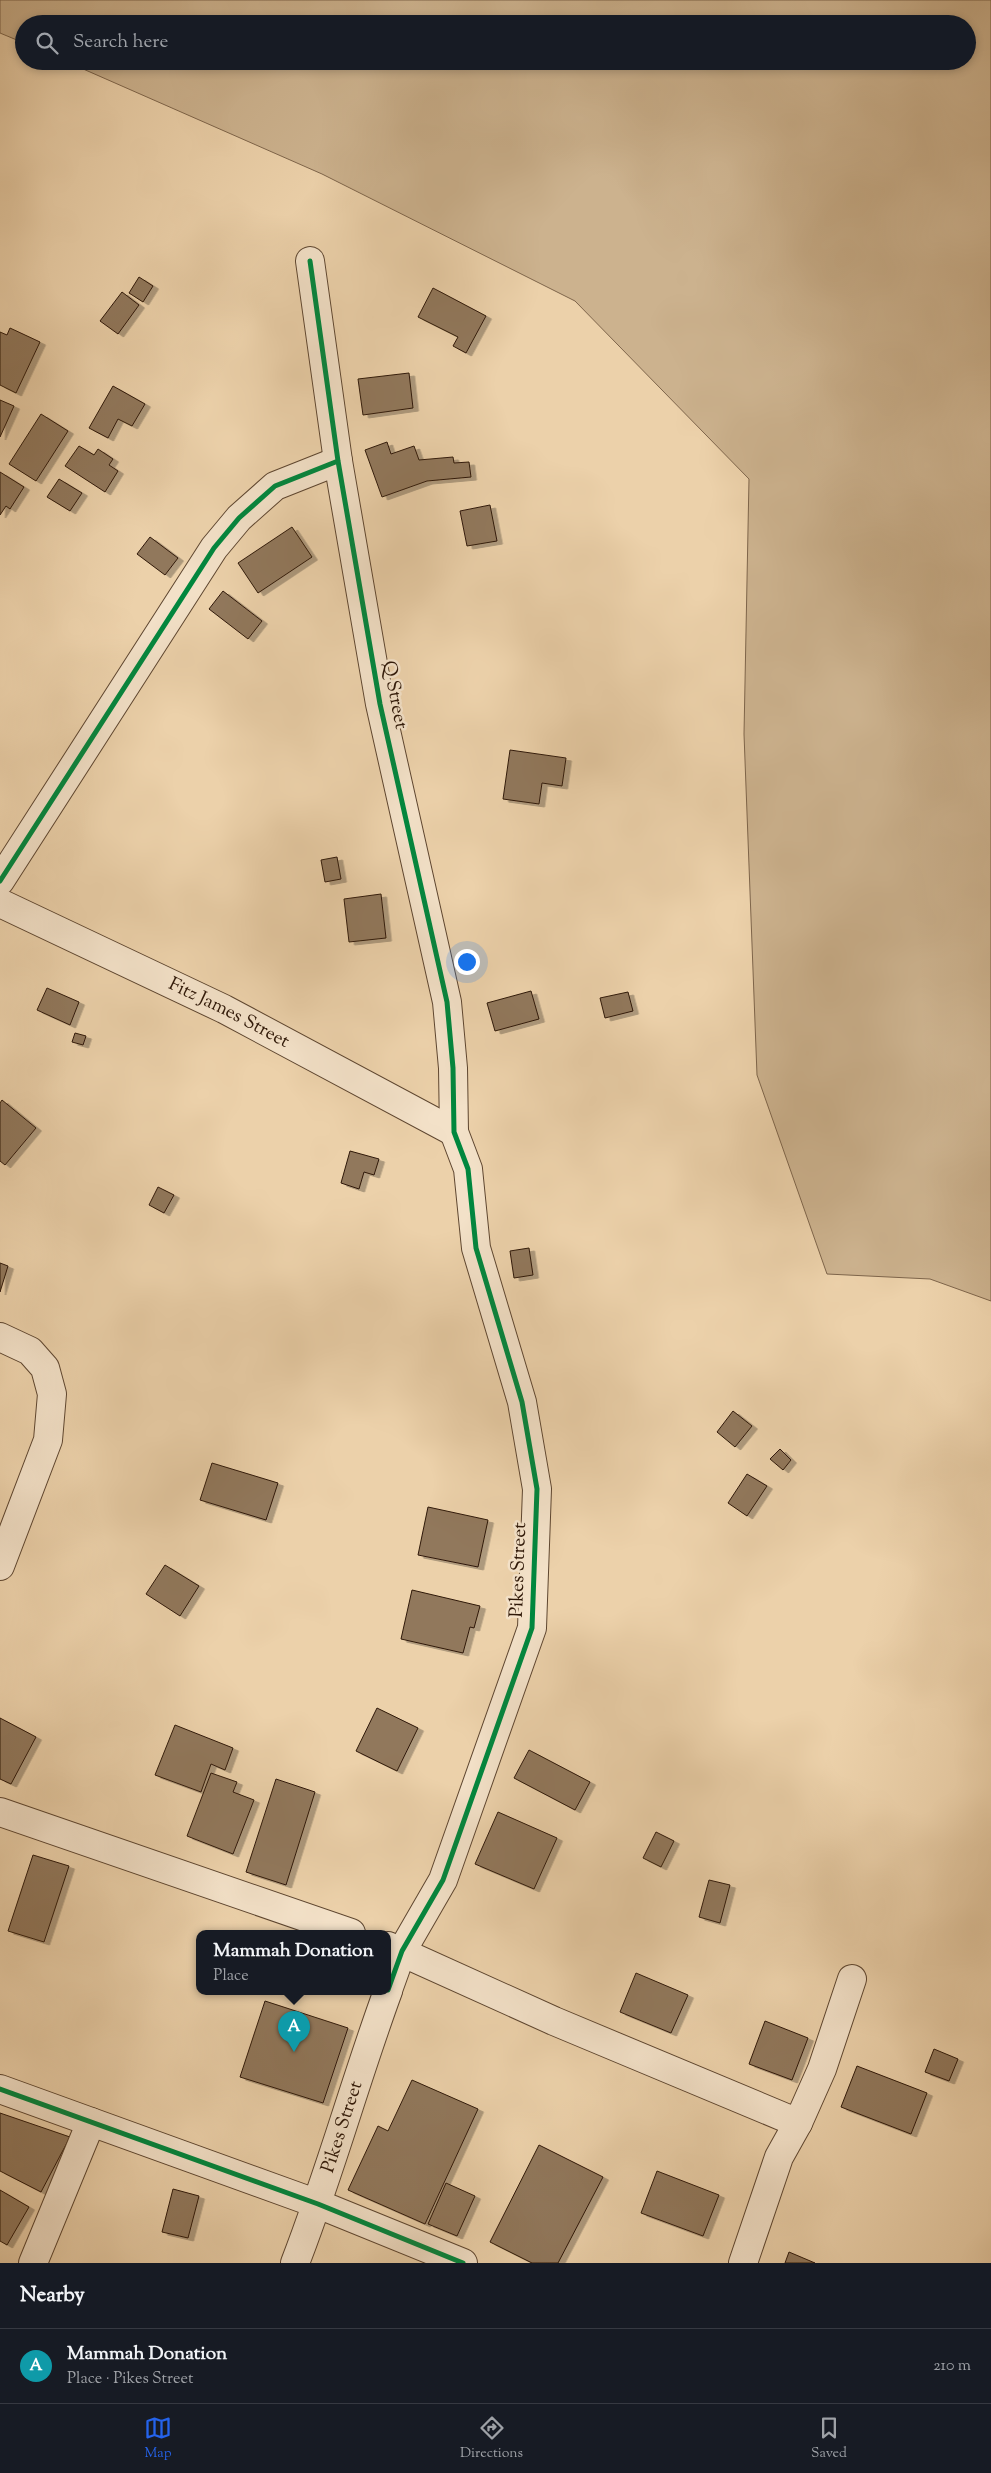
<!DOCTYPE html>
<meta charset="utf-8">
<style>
:root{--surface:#171b24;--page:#242831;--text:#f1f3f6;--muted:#9ea1a6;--line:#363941;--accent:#2563eb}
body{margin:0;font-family:"Sorts Mill Goudy",serif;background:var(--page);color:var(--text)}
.you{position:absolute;left:466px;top:961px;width:18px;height:18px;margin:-12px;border:4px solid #fff;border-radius:50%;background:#1a73e8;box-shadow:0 0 0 8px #1a73e833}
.badge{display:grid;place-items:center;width:32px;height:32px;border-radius:50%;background:var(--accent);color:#fff;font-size:16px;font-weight:700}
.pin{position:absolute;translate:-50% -41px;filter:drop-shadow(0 1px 2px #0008)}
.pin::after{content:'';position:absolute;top:26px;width:18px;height:15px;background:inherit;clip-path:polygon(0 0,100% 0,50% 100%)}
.popup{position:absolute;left:196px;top:1930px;width:195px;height:65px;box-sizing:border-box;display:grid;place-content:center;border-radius:10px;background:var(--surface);filter:drop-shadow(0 1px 4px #0005);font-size:16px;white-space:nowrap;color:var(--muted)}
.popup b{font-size:19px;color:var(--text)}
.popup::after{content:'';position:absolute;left:50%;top:100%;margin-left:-10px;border:10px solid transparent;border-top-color:var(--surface)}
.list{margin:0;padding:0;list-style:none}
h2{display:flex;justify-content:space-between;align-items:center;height:65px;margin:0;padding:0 20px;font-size:21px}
h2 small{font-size:16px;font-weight:400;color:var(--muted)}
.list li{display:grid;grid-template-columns:32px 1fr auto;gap:15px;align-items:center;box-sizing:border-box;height:75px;padding:0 20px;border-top:1px solid var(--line)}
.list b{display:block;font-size:19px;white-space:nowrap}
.list p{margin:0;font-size:16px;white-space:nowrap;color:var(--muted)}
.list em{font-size:16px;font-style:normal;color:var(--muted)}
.icon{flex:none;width:28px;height:28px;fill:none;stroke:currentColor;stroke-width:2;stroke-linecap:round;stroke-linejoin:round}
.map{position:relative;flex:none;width:991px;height:2263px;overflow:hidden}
.search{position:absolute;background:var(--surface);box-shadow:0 2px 8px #0003;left:15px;right:15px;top:15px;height:55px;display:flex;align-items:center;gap:12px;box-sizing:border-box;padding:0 18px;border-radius:28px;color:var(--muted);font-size:19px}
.sheet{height:140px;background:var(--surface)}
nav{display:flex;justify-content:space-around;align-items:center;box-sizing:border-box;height:70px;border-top:1px solid var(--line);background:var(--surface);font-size:14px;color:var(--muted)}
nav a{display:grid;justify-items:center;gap:2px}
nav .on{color:var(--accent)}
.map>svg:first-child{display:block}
</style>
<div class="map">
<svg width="991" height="2263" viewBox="0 0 991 2263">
<defs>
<filter id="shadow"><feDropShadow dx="5.5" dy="3" stdDeviation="0" flood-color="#0004"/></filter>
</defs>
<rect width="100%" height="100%" fill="#ecd1aa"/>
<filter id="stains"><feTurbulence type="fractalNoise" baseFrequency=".004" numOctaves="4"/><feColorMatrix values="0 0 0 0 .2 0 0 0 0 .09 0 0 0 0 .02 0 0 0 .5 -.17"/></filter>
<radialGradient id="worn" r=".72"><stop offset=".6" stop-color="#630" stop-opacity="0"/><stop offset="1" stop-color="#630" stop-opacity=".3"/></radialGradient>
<path fill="#ccb28e" stroke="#7e654b" d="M0,0H991V1301L930,1279L827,1274L757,1075L744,734L749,479L575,301L322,174L65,61H967V24H24V43L0,33Z"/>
<path fill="#91785c" stroke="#2f1808" filter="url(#shadow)" d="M139,277L153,286L143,302L129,293Z
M433,288L486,316L466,353L453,346L458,337L418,317Z
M122,292L139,305L118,334L100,321Z
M10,328L40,342L16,393L0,385V332L7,335Z
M409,373L413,408L363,415L358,379Z
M113,386L145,404L132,426L118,419L108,438L89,428Z
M0,400L14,406L0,437Z
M41,414L68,431L36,481L9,464Z
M387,442L391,454L414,446L419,460L453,457L454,463L469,462L471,477L427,481L382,497L365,450Z
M79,446L94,455L98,449L113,459L109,465L118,471L105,492L65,466Z
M0,472L24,487L10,509L6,506L0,515Z
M59,479L82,493L70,511L47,497Z
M490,505L497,541L467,546L460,511Z
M292,527L312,557L258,593L238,563Z
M150,537L178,558L165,575L137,554Z
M223,591L262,621L248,639L209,609Z
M510,750L566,758L562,786L542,783L539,804L503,799Z
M337,857L341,879L325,882L321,860Z
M381,894L386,938L349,942L344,899Z
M47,988L79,1002L70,1025L37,1010Z
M531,991L539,1019L495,1031L487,1003Z
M628,992L633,1011L605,1018L600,998Z
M75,1033L86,1036L83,1045L72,1042Z
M2,1100L36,1128L5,1165L0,1161V1103Z
M350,1151L379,1159L374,1175L364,1172L359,1189L341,1183Z
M158,1187L174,1195L164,1213L149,1205Z
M529,1248L533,1275L514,1278L510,1251Z
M0,1263L8,1266L0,1292Z
M733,1411L752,1426L735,1447L717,1432Z
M780,1449L791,1460L783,1470L770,1459Z
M212,1463L278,1483L266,1520L200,1500Z
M747,1474L767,1486L747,1516L728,1503Z
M428,1507L488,1520L478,1567L418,1555Z
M165,1565L199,1586L180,1616L146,1594Z
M412,1590L480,1606L474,1628L470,1627L463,1653L401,1639Z
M377,1708L418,1728L397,1771L356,1751Z
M0,1718L36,1737L11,1784L0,1779Z
M175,1725L233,1748L225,1770L211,1764L201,1792L155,1775Z
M529,1750L590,1782L575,1810L514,1778Z
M211,1773L237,1782L233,1792L254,1800L233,1854L187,1836Z
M276,1779L315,1792L286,1885L246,1872Z
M498,1812L557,1838L534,1889L475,1864Z
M656,1832L674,1841L661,1867L643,1858Z
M33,1855L69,1866L44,1942L8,1931Z
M709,1880L730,1885L720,1923L699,1917Z
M636,1973L688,1995L671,2033L620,2012Z
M265,2001L348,2028L323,2103L240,2077Z
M765,2021L808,2038L792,2080L749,2064Z
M934,2049L958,2059L949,2081L925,2072Z
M857,2066L927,2093L911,2134L841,2107Z
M412,2080L478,2109L425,2224L348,2190L378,2126L388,2131Z
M0,2113L70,2137L41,2192L0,2171Z
M539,2145L603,2177L558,2263H532L490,2242Z
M657,2171L719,2195L703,2236L641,2213Z
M446,2183L475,2196L457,2236L428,2224Z
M173,2189L199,2196L188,2238L162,2232Z
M0,2190L29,2207L7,2245L0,2241Z
M789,2252L815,2263H785Z"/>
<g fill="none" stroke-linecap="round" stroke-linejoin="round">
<g stroke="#5e4630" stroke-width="30">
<g id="street">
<path d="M310,261L338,461L380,704L447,1002L453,1068L454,1132L468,1169L476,1248L522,1402L537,1489L532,1628L443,1880L402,1951L388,1990"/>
<path d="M0,881L214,548L239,518L275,486L338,461"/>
<path id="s1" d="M0,903L224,1009L454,1132"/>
<path d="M0,1337L30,1351L45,1368L52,1394L48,1440L0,1566"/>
<path d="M0,1812L351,1933"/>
<path d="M388,1946L554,2021L798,2123"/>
<path d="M0,2089L318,2204L463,2263"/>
<path d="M33,2263L91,2122"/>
<path id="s2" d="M295,2263C330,2173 355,2081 388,1991"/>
<path d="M743,2263L779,2157L798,2123L822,2069L852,1979"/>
</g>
</g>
<use href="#street" stroke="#f3e1c8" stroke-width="28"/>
<g stroke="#f3e1c8" stroke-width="8">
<path id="cycleway" d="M310,261L338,461L380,704L447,1002L453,1068L454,1132L468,1169L476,1248L522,1402L537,1489L532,1628L443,1880L402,1951L388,1990
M0,881L214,548L239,518L275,486L338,461
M0,2089L318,2204L463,2263"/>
</g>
<use href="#cycleway" stroke="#00873e" stroke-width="5"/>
</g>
<g text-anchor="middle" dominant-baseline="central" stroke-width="5" stroke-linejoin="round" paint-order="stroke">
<g font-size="19" fill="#2f1808" stroke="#f3e1c8">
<text transform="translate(394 695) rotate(79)">Q Street</text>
<text stroke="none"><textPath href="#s1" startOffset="254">Fitz James Street</textPath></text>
<text transform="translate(519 1570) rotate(-88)">Pikes Street</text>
<text stroke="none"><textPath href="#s2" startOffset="144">Pikes Street</textPath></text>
</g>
</g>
<rect width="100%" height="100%" filter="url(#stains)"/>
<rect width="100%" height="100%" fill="url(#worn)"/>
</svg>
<div class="you"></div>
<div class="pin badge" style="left:294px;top:2052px;background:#0f9aa8">A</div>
<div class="popup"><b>Mammah Donation</b>Place</div>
<div class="search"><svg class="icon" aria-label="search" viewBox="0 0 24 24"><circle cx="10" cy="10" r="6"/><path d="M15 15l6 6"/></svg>Search here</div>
</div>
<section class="sheet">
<h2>Nearby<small></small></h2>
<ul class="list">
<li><span class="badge" style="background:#0f9aa8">A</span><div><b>Mammah Donation</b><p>Place · Pikes Street</p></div><em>210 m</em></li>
</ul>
</section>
<nav>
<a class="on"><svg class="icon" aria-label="map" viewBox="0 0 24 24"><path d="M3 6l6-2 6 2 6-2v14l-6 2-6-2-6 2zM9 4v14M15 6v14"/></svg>Map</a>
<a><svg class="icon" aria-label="directions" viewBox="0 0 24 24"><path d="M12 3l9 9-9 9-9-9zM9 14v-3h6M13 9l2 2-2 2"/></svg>Directions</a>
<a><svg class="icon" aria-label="saved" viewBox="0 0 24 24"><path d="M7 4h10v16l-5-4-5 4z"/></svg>Saved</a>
</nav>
